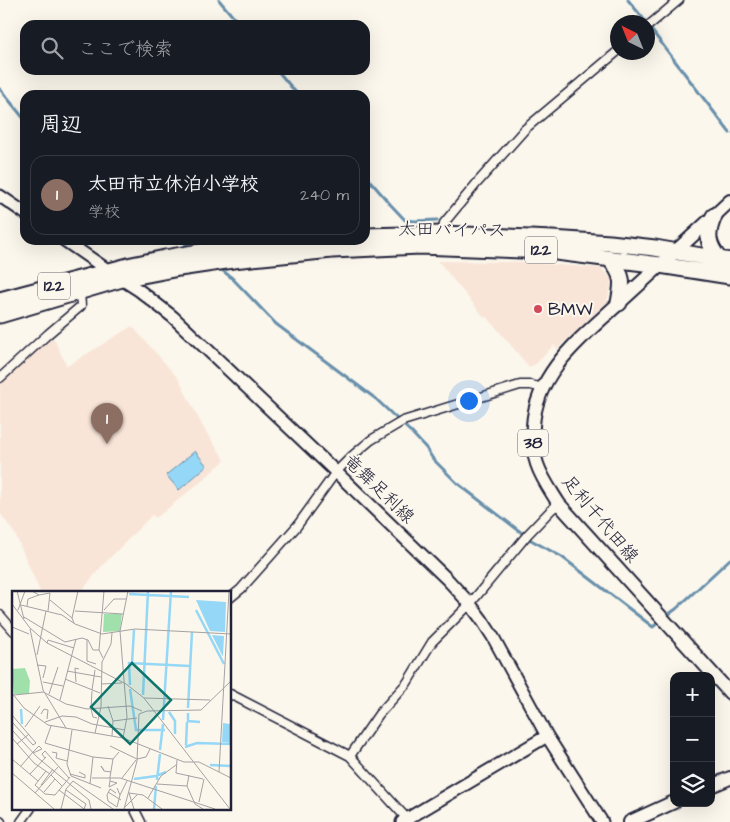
<!DOCTYPE html>
<html lang="ja">
<meta charset="utf-8">
<style>
:root{--surface:#171b24;--page:#20242c;--text:#f1f3f6;--muted:#9ea1a6;--line:#363941;--accent:#2563eb}
body{margin:0;font-family:"Architects Daughter","Klee One",sans-serif;background:var(--page);color:var(--text)}
.controls{position:absolute;right:15px;bottom:15px;display:grid;overflow:hidden;border-radius:10px;box-shadow:0 5px 20px #0002}
.controls button{width:45px;height:45px;display:grid;place-items:center;padding:0;border:0;border-bottom:1px solid var(--line);background:var(--surface);color:var(--text);font:25px sans-serif}
.compass{position:absolute;left:610px;top:15px;width:45px;height:45px;border-radius:50%;background:var(--surface);box-shadow:0 5px 20px #0002;rotate:317deg}
.you{position:absolute;left:468px;top:400px;width:18px;height:18px;margin:-12px;border:4px solid #fff;border-radius:50%;background:#1a73e8;box-shadow:0 0 0 8px #1a73e833}
.badge{display:grid;place-items:center;width:32px;height:32px;border-radius:50%;background:var(--accent);color:#fff;font-size:16px;font-weight:700}
.pin{position:absolute;translate:-50% -41px;filter:drop-shadow(0 1px 2px #0008)}
.pin::after{content:'';position:absolute;top:26px;width:18px;height:15px;background:inherit;clip-path:polygon(0 0,100% 0,50% 100%)}
.list{margin:0;padding:0;list-style:none}
h2{display:flex;justify-content:space-between;align-items:center;height:65px;margin:0;padding:0 20px;font-size:21px}
h2 small{font-size:16px;font-weight:400;color:var(--muted)}
.list li{display:grid;grid-template-columns:32px 1fr auto;gap:15px;align-items:center;box-sizing:border-box;height:80px;margin:0 10px 10px;padding:0 10px;border:1px solid var(--line);border-radius:15px}
.list b{display:block;font-size:19px;white-space:nowrap}
.list p{margin:0;font-size:16px;white-space:nowrap;color:var(--muted)}
.list em{font-size:16px;font-style:normal;color:var(--muted)}
.icon{flex:none;width:28px;height:28px;fill:none;stroke:currentColor;stroke-width:2;stroke-linecap:round;stroke-linejoin:round}
.map{position:relative;flex:none;width:730px;height:822px;overflow:hidden}
.search{position:absolute;background:var(--surface);box-shadow:0 5px 20px #0002;left:20px;top:20px;width:350px;height:55px;display:flex;align-items:center;gap:12px;box-sizing:border-box;padding:0 18px;border-radius:15px;color:var(--muted);font-size:19px}
.panel{position:absolute;background:var(--surface);box-shadow:0 5px 20px #0002;left:20px;top:90px;width:350px;height:155px;border-radius:15px}
.map>svg:first-child{display:block}
</style>
<div class="map">
<svg width="730" height="822" viewBox="0 0 730 822">
<rect width="100%" height="100%" fill="#fbf7ec"/>
<filter id="ink" filterUnits="userSpaceOnUse"><feTurbulence type="fractalNoise" baseFrequency=".02" numOctaves="2"/><feDisplacementMap in="SourceGraphic" scale="10" xChannelSelector="R" yChannelSelector="G"/><feConvolveMatrix kernelMatrix="1 2 1 2 8 2 1 2 1" color-interpolation-filters="sRGB"/></filter>
<g filter="url(#ink)">
<path fill="#f9e5d8" d="M438,261L522,262L601,268L612,279L607,302L557,349L554,345L536,364L529,367L488,318L484,317Z
M132,326L178,378L204,429L225,460L203,480L156,518L152,515L101,567L81,592H40L15,534L0,513V378L52,335L67,366Z"/>
<path fill="#95d7f6" stroke="#678fab" d="M195,451L207,466L179,490L166,475Z"/>
<g fill="none" stroke-linecap="round" stroke-linejoin="round">
<path stroke="#678fab" stroke-width="3" d="M219,0L240,25
M628,0L646,22
M649,27L730,133
M277,70L298,95
M0,89L25,120
M365,175L390,204L405,220L415,221L437,220
M181,240L193,249
M218,267L232,278L276,324L376,399L412,433L426,448L433,459L457,483L531,540L562,557L653,627L660,621
M665,617L676,609L730,559"/>
<g stroke="#22223b" stroke-width="11">
<path id="street" d="M648,26L679,0
M443,234L444,223L477,183L525,129L618,51
M0,378L48,334L81,306L80,292
M230,598L241,589L297,526L336,472L352,456L371,440L403,421L520,385H531L543,388
M0,615L14,631
M230,694L350,756L409,821
M350,756L379,714L407,683L432,642L470,604L528,534L552,509L559,504
M134,808L141,822
M0,821L1,822
M21,822L31,808"/>
</g>
<g stroke="#22223b" stroke-width="15">
<path id="secondary" d="M0,196L25,213
M64,240L109,271L140,291L173,317L336,472L448,580L470,604L482,620L493,637L547,736L602,822
M402,822L547,736"/>
</g>
<g stroke="#22223b" stroke-width="16">
<path id="primary" d="M730,201C694,235 657,268 620,302C583,337 536,371 533,426C532,439 533,452 537,464C542,479 551,491 559,504L730,693
M711,786L730,778
M630,822L674,802"/>
</g>
<g stroke="#22223b" stroke-width="19">
<path id="highway" d="M714,216C706,234 707,244 719,259
M365,236L443,234L552,239L610,243L655,248L730,261
M610,259C624,276 623,282 619,303
M0,300L132,265L165,258L217,249L312,240
M0,315L122,279L179,268L233,260L332,250L420,246L548,251L660,265L730,276"/>
</g>
<use href="#street" stroke="#fbf7ec" stroke-width="8"/>
<use href="#secondary" stroke="#fbf7ec" stroke-width="11"/>
<use href="#primary" stroke="#fbf7ec" stroke-width="12"/>
<use href="#highway" stroke="#fbf7ec" stroke-width="15"/>
</g>
</g>
<circle fill="#d1495b" stroke="#fbf7ec" stroke-width="2" cx="538" cy="309" r="5"/>
<g text-anchor="middle" dominant-baseline="central" stroke-width="4" stroke-linejoin="round" paint-order="stroke">
<g fill="#fbf7ec" stroke="#636270" stroke-width="1">
<rect x="525" y="236.5" width="32" height="27" rx="4"/>
<rect x="38" y="272.5" width="32" height="27" rx="4"/>
<rect x="518" y="429.5" width="30" height="27" rx="4"/>
</g>
<g font-size="16" font-weight="bold" fill="#22223b">
<text x="541" y="250">122</text>
<text x="54" y="286">122</text>
<text x="533" y="443">38</text>
</g>
<g font-size="18" fill="#22223b" stroke="#fbf7ec">
<text transform="translate(452 230) rotate(1)">太田バイパス</text>
<text transform="translate(379 489) rotate(44)">竜舞足利線</text>
<text transform="translate(600 519) rotate(50)">足利千代田線</text>
</g>
<g font-size="18" fill="#22223b" stroke="#fbf7ec" text-anchor="start">
<text x="548" y="309">BMW</text>
</g>
</g>
<g transform="translate(12 591)">
<rect width="219" height="219" fill="#fbf7ec"/>
<path d="M92,23H110L108,40L91,41ZM13,77L18,90L17,103H2L0,78Z" fill="#a0e0aa"/>
<path d="M184,9L214,11L213,41L198,40ZM200,44L212,45L211,65L210,64ZM211,132L218,133L219,152L210,151Z" fill="#95d7f6"/>
<path fill="none" stroke="#95d7f6" stroke-width="2.5" d="M117,3L177,6M184,19L212,73M120,72L122,39M118,94L117,72L178,75M118,98L124,139H153M131,104L136,0M176,117L180,41M9,118L10,133M157,121L163,130V143M176,122V130L188,131M151,129L159,0M174,154L175,131M173,156L185,152L219,153M148,159L151,133M198,174L219,175M122,188L144,185L154,181M145,189L148,163M142,218L144,195"/>
<path fill="none" stroke="#a4a2a5" stroke-width="1" d="M5,0L12,28M20,0L27,4L38,2M38,9L60,27M0,13L18,37L35,52L114,93L132,107L218,218M9,14L50,24L63,33L90,43L123,38L219,43M15,15L16,8L27,4M6,19L13,0M92,19L102,8H114M36,20L38,2M63,20L111,23M12,26L53,51L70,47L76,49L81,59H87M62,32L60,27L66,0M0,36L17,43M18,38L31,99L54,137M75,49V70L84,73M35,52L36,49L62,57M25,64L34,20M91,67L87,59L92,0M25,74L34,75L31,87M55,80L89,86M53,88L88,102M31,91L51,95M64,91L63,77L67,78M89,93L110,92M80,99L83,79M80,100L79,118L81,126L85,127M0,102L12,117L36,134L111,147L172,171H180M33,102L54,113L75,118L118,115L130,120M37,103L46,76M2,104L32,101M132,107L198,109M48,109L64,48M96,115L101,130L100,145M29,123L32,118L36,119L35,128M0,124L24,152L21,154L0,131M101,130L125,127M33,131L50,125L64,126L80,133L113,139M39,135L33,152L81,166L101,168M13,136L28,115M0,139L25,166L77,209L79,218M60,139L55,173L59,185L89,197M83,142L89,116L90,71L99,53L100,42M0,147L22,172L38,183M111,147L115,126L108,40L116,0M5,153L17,143M98,155L125,168L134,166L138,158M40,161L45,162L44,167L55,170M33,167L30,163L33,160L57,187M0,168L26,190M165,169L164,182L191,188M180,171H187L219,187M9,175L21,161L27,155L30,158L21,162M92,179L89,175L92,180L99,181M34,180L23,194L33,203L43,204L58,186M207,181L217,0M0,182L42,218M18,183L34,166M58,183L73,187V184L67,181M39,184L50,195M177,184L175,195L183,213L191,218M98,186L101,168L107,161M80,187H108L203,218M110,187L124,169M98,190L97,196L105,192L98,190V186M78,193L81,166M145,193L175,195M29,194L41,178M105,197L108,204L115,190M47,199L72,218M54,199L74,213L72,218M32,201L43,188M96,201L109,209M23,202L46,176M104,202L98,198L95,204L96,210L105,216L108,204M117,202L131,204L150,218M117,202L122,218M136,207L149,185L164,174M187,211L192,188M113,216L125,204M49,218L54,198L61,190L101,218M112,218L125,170L127,123L135,120L189,119L219,90"/>
<path fill="#0f766e" fill-opacity="0.15" stroke="#0f766e" stroke-width="2.5" d="M120,72L159,109L118,153L79,116Z"/>
<rect width="219" height="219" fill="none" stroke="#22223b" stroke-width="2.5"/>
</g>
</svg>
<div class="controls">
<button>+</button>
<button>−</button>
<button><svg class="icon" aria-label="layers" viewBox="0 0 24 24"><path d="M12 4l9 5-9 5-9-5zM3 14l9 5 9-5"/></svg></button>
</div>
<svg class="compass" viewBox="-18 -18 36 36"><path d="M0-13l5 13h-10z" fill="#e53935"/><path d="M0 13l5-13h-10z" fill="#9ea1a6"/></svg>
<div class="you"></div>
<div class="pin badge" style="left:107px;top:444px;background:#8d6e63">1</div>
<div class="search"><svg class="icon" aria-label="search" viewBox="0 0 24 24"><circle cx="10" cy="10" r="6"/><path d="M15 15l6 6"/></svg>ここで検索</div>
<section class="panel">
<h2>周辺<small></small></h2>
<ul class="list">
<li><span class="badge" style="background:#8d6e63">1</span><div><b>太田市立休泊小学校</b><p>学校</p></div><em>240 m</em></li>
</ul>
</section>
</div>
